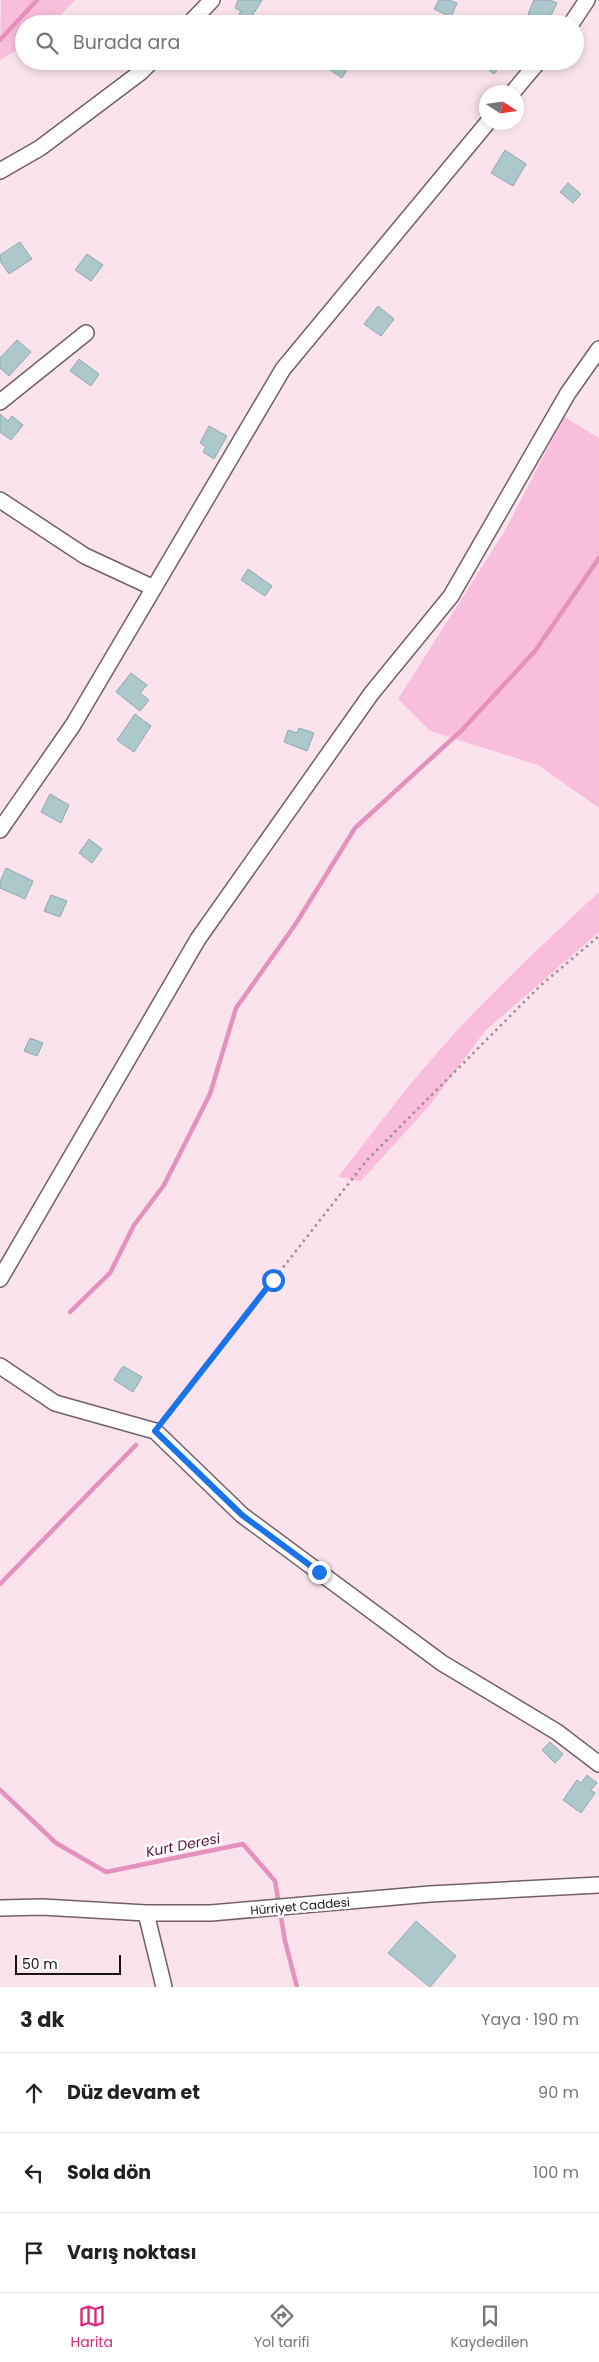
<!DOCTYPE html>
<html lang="tr">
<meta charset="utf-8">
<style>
:root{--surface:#fff;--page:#f6f6f6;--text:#222;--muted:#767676;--line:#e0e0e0;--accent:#db2777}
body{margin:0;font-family:Poppins,sans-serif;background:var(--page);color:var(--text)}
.compass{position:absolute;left:479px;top:85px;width:45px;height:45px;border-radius:50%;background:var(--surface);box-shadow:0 2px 8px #0003;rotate:102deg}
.scale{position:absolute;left:15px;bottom:12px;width:106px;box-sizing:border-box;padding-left:5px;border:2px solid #1a1216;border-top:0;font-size:14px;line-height:18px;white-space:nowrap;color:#1a1216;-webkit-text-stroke:4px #fff;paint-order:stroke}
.stop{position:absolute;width:15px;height:15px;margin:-11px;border:4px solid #1a73e8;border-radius:50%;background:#fff}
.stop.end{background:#1a73e8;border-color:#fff;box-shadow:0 1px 5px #0008}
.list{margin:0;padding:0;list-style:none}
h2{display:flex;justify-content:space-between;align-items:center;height:65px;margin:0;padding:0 20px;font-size:21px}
h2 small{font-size:16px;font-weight:400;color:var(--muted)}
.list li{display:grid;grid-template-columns:32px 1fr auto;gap:15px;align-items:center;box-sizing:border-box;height:80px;padding:0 20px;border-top:1px solid var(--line)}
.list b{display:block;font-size:19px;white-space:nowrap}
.list em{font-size:16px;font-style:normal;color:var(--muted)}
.icon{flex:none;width:28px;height:28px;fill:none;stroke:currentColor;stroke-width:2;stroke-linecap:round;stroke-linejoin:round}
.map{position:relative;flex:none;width:599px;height:1987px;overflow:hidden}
.search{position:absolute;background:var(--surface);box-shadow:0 2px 8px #0003;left:15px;right:15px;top:15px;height:55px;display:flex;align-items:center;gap:12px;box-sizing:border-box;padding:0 18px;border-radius:28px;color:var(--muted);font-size:19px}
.sheet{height:305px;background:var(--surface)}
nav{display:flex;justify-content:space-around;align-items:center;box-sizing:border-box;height:70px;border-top:1px solid var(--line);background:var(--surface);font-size:14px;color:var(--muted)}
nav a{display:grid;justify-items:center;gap:2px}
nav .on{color:var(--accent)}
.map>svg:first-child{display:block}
</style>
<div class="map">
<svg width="599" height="1987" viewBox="0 0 599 1987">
<rect width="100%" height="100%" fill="#fbe3ee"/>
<path fill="#f9bedb" d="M1,0H75L52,24H24V46L0,60Z
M564,417L599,438V808L538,765L430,731L398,699L503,534Z
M599,892V932L485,1031L430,1105L361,1181L338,1177C367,1140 395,1102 425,1067C478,1004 539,948 599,892Z"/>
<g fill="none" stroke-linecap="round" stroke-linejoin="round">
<path stroke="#e591bd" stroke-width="4.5" d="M0,40L37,0
M70,1312L110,1273L134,1225L164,1185L210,1094L236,1008L295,925L355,828L462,730L535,651L599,558
M0,1584L136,1445
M0,1790L56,1843L106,1872L243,1844L275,1881L285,1941L297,1987"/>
</g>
<path fill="#acc8ca" stroke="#8faaac" d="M238,0H262L249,21L239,14L241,11L235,8Z
M439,0H449L457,3L451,17L434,9Z
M534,0H550L557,3L547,23L528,14Z
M316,61H352L342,78Z
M477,61H504L494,74Z
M505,150L526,164L513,186L491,173Z
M568,183L581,194L573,203L560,192Z
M20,242L32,259L9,274L0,261V255Z
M87,254L103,265L91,281L75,270Z
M378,306L394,319L381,336L364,324Z
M17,340L31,352L9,376L0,368V358Z
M79,359L99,374L91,386L70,371Z
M0,414L8,421L12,416L23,425L11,440L0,432Z
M209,426L227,436L214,459L203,452L206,447L200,443Z
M248,569L272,586L265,596L241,580Z
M131,673L147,685L140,693L149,700L140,711L116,692Z
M135,714L151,726L134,752L117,740Z
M299,728L314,733L307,751L284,742L288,730L297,733Z
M50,794L69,805L61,823L41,812Z
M89,839L102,849L92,863L79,853Z
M6,868L33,881L25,899L0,888V882Z
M51,895L67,901L60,917L44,911Z
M30,1038L43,1043L37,1056L24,1051Z
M123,1366L142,1377L133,1392L114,1380Z
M550,1742L563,1754L555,1763L542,1750Z
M587,1775L597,1783L591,1790L595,1793L581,1813L563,1800L577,1780L581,1783Z
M416,1921L456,1956L430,1987L388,1953Z"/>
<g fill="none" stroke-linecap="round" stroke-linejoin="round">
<g stroke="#735f68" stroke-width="18">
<path id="minor" d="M189,24L212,0
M571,24L587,0
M513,92L539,61
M0,171L40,148L141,72L152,61
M0,402L86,333
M0,500L85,556L154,588
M0,830L73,725L283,369L488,122
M0,1279L198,939L371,694L451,596L568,393L599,349
M0,1366L55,1403L155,1431L242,1515L442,1663L557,1732L599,1764
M0,1908L42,1907L146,1913H211L430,1894L599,1885
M146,1913L164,1987"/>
</g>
<path stroke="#9d8c94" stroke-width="2.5" stroke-dasharray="2.5 4" stroke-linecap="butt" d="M163,1421L367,1160L540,986L599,936"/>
<use href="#minor" stroke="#fff" stroke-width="15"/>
</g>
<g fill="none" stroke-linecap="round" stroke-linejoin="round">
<path stroke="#1a73e8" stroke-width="6" d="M273,1280L155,1431L242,1515L319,1572"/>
</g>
<g text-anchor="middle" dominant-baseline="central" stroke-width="5" stroke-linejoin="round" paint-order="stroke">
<g font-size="12" fill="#1a1216" stroke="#fff">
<text transform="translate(300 1906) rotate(-5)">Hürriyet Caddesi</text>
</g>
<g font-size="14" font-style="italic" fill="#5c123f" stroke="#fff">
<text transform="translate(183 1845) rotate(-11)">Kurt Deresi</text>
</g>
</g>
</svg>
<svg class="compass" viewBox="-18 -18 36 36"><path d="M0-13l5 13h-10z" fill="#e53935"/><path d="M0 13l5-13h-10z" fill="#767676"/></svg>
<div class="scale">50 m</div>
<div class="stop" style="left:273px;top:1280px"></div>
<div class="stop end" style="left:319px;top:1572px"></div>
<div class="search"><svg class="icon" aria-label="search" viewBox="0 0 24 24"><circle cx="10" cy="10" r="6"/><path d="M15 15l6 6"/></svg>Burada ara</div>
</div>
<section class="sheet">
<h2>3 dk<small>Yaya · 190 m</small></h2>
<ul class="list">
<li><svg class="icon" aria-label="ahead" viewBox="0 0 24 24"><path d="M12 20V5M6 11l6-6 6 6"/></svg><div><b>Düz devam et</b></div><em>90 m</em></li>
<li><svg class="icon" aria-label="left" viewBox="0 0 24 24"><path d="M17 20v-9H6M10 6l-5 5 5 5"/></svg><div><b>Sola dön</b></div><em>100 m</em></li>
<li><svg class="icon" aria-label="arrive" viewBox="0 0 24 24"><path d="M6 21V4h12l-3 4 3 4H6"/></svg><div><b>Varış noktası</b></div></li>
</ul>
</section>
<nav>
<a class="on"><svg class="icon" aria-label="map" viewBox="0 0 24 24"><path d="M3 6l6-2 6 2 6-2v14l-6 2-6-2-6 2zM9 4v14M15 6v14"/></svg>Harita</a>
<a><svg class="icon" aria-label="directions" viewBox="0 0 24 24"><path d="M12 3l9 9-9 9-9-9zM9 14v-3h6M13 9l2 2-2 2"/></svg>Yol tarifi</a>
<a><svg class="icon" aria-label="saved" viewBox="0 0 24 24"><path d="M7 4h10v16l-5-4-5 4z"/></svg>Kaydedilen</a>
</nav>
